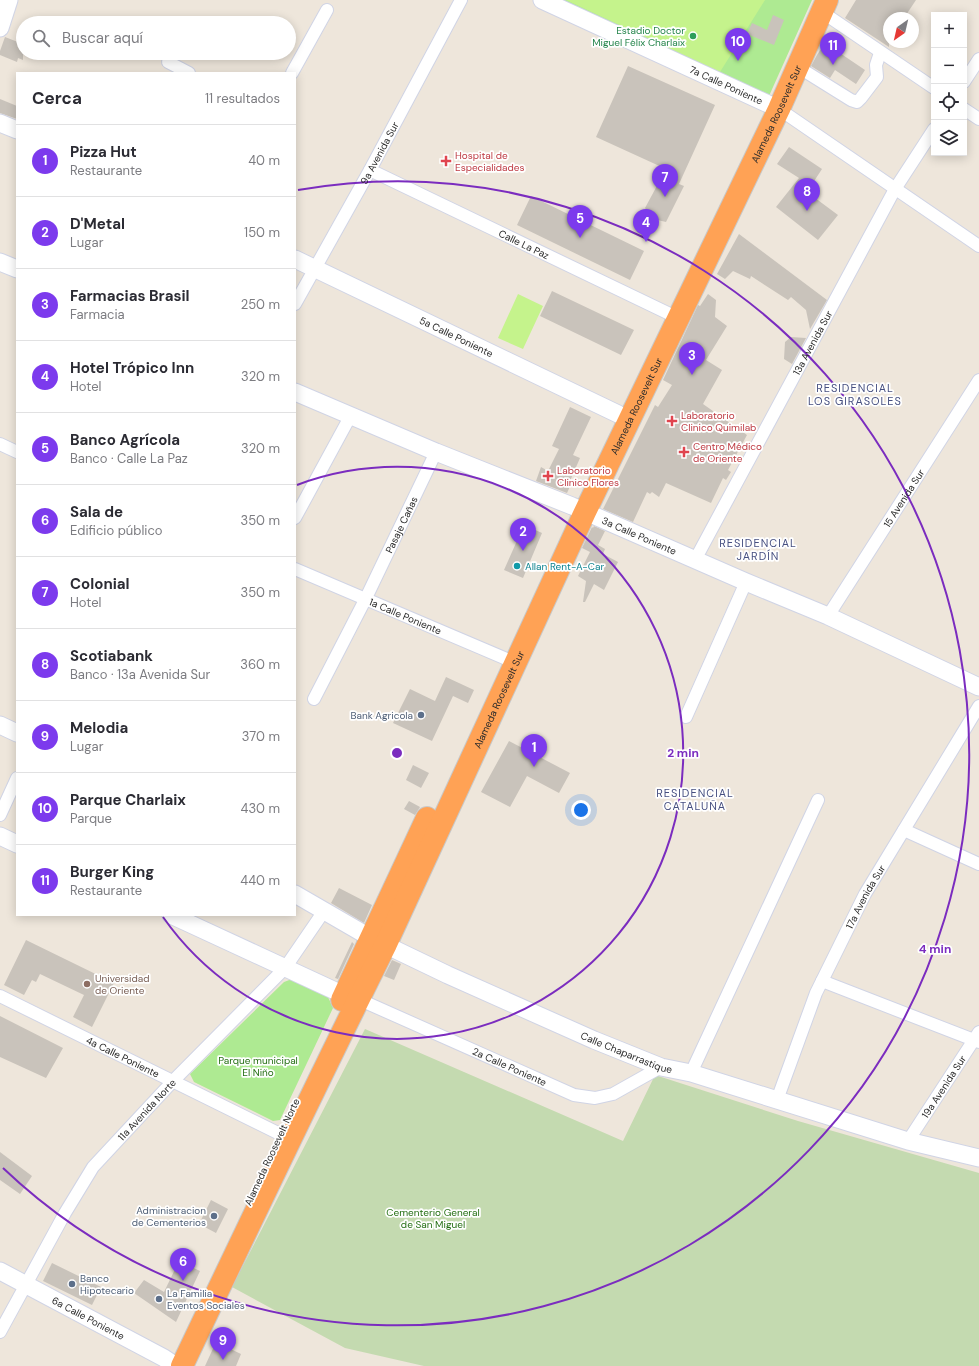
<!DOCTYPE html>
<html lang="es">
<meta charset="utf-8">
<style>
:root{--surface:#fff;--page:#f2f2f3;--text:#2b2b33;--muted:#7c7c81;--line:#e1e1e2;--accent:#7c3aed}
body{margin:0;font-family:"DM Sans",sans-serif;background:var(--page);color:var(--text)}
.controls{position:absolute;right:12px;top:12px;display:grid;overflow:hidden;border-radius:0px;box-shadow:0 2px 10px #0003}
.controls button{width:36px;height:36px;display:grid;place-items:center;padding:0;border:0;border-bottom:1px solid var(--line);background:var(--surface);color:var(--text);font:20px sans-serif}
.compass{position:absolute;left:883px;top:12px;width:36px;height:36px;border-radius:50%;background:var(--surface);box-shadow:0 2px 10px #0003;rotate:214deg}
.you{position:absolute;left:581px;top:810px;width:14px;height:14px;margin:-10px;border:3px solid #fff;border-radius:50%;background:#1a73e8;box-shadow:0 0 0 6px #1a73e833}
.badge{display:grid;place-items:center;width:26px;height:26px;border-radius:50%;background:var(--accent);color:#fff;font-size:13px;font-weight:700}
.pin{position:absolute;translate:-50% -33px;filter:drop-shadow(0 1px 2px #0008)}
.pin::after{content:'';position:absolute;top:21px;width:14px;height:12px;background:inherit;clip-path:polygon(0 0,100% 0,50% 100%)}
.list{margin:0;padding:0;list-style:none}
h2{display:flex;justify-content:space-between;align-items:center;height:52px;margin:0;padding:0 16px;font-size:17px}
h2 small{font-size:13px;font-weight:400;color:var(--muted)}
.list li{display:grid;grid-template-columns:26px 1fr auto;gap:12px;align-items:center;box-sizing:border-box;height:72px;padding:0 16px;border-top:1px solid var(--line)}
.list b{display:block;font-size:15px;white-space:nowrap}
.list p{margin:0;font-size:13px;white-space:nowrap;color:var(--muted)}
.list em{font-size:13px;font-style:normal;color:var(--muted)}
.icon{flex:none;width:22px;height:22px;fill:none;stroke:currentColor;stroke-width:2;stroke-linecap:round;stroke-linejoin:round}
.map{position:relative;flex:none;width:979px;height:1366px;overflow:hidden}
.search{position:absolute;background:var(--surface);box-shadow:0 2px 10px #0003;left:16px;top:16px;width:280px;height:44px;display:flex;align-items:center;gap:10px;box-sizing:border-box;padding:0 14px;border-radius:22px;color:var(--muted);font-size:15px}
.panel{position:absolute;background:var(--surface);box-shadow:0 2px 10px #0003;left:16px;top:72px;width:280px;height:844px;border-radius:0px}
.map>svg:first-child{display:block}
</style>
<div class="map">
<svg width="979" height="1366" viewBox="0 0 979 1366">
<rect width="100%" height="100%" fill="#eee6db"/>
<path fill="#aeea92" d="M558,0H812L769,96Z
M292,979L328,997L333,1008L280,1120L273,1121L194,1082L190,1074L284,982Z"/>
<path fill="#c4dab0" d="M365,1029L623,1141L655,1075L798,1121L979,1173V1366H424L345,1348L232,1287Z"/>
<path fill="#c5f38c" d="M566,0H765L720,72Z
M518,294L543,306L523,349L498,338Z"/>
<path fill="#c9c3bb" d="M856,0H916L904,18H889V47L845,18Z
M773,15L784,20L774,45L747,34L752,23L767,30Z
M5,37L23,44V60L18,58L17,62L0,55V51Z
M825,43L865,70L856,84L835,70L830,78L811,66L817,55Z
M628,66L715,105L679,184L684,186L666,222L649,218V213L645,208L666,169L596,137Z
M0,99L17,106V119L0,113Z
M789,147L822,169L807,192L838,215L818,240L776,207L799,178L777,164Z
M531,196L644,251L630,280L517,225Z
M739,234L827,300L810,329L806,310L791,297L788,300L751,276L750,279L733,271L725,279L717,274Z
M552,291L634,330L621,355L540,316Z
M708,294L716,300L715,317L727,326L706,360L722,370L703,404L747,435L728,470L731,472L726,480L723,478L711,503L666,483L659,497L652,492L650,494L647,492L633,522L603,509L655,405L658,407L672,385L663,380L698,305L700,306Z
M791,337L806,338L792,364L784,359L785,342Z
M570,407L591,417L573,455L580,458L570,481L572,482L567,493L536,481L541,467L548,471L559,449L552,446Z
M524,525L542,533L523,578L504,570Z
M594,526L605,531L598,545L605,549L603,554L618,562L604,590L594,584L585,602H583L586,581L578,576L590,552L582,548L592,527L593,528Z
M446,677L474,690L468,703L453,696L432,741L393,723L410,689L435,701Z
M509,741L570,773L559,793L527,776L510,807L481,792Z
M413,765L429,773L421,788L406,780Z
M409,801L420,807L415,815L404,809Z
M339,888L372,905L364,923L331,903Z
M26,940L114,983L92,1027L73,1017L84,995L40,974L36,982L32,980L24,995L4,985Z
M352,942L354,944L338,979L335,978Z
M392,960L401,964L394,980L384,976Z
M0,1016L63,1048L46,1078L0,1057Z
M0,1152L32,1176L20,1194L0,1180Z
M211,1200L228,1209L216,1233L199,1224Z
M179,1261L200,1271L176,1322L134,1293L144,1280L164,1292Z
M52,1263L101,1287L92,1305L43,1281Z
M216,1342L241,1354L236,1366H205Z"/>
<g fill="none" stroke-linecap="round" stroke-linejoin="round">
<g stroke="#d0d4e5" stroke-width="14">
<g id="street">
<path d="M822,12L934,88"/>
<path d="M168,62L189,73"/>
<path d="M798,67L851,100L857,102L861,98L877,77L876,65L880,53"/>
<path d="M292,73L327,10"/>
<path d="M964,82L979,59"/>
<path d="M779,109L979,246"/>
<path d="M964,109L979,119"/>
<path id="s1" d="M370,170L678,318"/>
<path id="s2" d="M295,304L370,170L461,0"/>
<path d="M0,444L17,452"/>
<path d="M295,518L351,415"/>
<path id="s3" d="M695,560L895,189L934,129"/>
<path id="s4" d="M295,569L516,663"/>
<path id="s5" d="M828,616L979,380"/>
<path id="s6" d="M314,699L366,598L436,452"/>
<path d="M686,717L746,582"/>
<path d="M0,815L17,778"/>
<path d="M904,830L979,864"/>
<path d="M822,981L979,1042"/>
<path id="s7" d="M0,996L290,1139"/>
<path id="s8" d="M358,999L574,1095L595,1098L613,1094L661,1067"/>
<path d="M691,1073L818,800"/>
<path id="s9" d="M777,1100L816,993L865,894L979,706"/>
<path id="s10" d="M908,1141L979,1032"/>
<path id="s11" d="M0,1332L65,1213L93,1167L173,1081L285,968L324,911"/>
</g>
</g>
<g stroke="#d0d4e5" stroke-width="19">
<g id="secondary">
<path id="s12" d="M542,0L779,109"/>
<path d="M0,28L9,0"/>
<path d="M0,123L17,130"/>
<path id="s13" d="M295,259L618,414"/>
<path d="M0,262L17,269"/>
<path id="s14" d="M295,392L436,452L572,506L746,582L828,616L979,687"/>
<path d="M0,725L17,733"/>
<path d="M0,836L17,844"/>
<path id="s15" d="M295,894L371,938L448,975L594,1040L661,1067L691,1073L908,1141L979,1158"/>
<path d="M171,915L344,995L355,1001"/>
<path id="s16" d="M0,1271L164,1358L176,1366"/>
</g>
</g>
<g stroke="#c8c8c8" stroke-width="24">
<g id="highway">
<path d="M342,1000L427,818"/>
<path id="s17" d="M182,1366C249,1225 316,1084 386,944L585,512L779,109L827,0"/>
</g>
</g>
<use href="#street" stroke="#fff" stroke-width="12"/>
<use href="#secondary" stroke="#fff" stroke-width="17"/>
<use href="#highway" stroke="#ffa255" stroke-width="22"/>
</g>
<g fill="none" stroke="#7b2cbf" stroke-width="2">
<path d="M297 485A286 286 0 1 1 163 917"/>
<path d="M298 190A572 572 0 1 1 3 1168"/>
</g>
<circle fill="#2e9e5b" stroke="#fff" stroke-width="1.5" cx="693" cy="36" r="4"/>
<g fill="#e0444e" stroke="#fff" stroke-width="1.5">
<path d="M444 155h4v4h4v4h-4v4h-4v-4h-4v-4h4z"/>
<path d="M670 415h4v4h4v4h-4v4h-4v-4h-4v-4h4z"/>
<path d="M682 446h4v4h4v4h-4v4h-4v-4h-4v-4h4z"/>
<path d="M546 470h4v4h4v4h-4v4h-4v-4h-4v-4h4z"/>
</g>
<circle fill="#0f9aa8" stroke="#fff" stroke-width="1.5" cx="517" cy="566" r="4"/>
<g fill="#5c6f8a" stroke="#fff" stroke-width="1.5">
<circle cx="421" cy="715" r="4"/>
<circle cx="214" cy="1216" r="4"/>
<circle cx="72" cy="1284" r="4"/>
<circle cx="159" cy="1299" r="4"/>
</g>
<circle fill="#8d6e63" stroke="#fff" stroke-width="1.5" cx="87" cy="984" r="4"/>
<g text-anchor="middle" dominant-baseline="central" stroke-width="3.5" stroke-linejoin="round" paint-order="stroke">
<g font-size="10" fill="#27864d" stroke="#fff" text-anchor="end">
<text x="685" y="30">Estadio Doctor<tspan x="685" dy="12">Miguel Félix Charlaix</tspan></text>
</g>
<g font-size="10" fill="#2a2a2a" stroke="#fff">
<text stroke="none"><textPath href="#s12" startOffset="203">7a Calle Poniente</textPath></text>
<text stroke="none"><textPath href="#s17" startOffset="1386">Alameda Roosevelt Sur</textPath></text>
<text stroke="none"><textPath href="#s2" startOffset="173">9a Avenida Sur</textPath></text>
<text stroke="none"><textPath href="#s1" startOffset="171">Calle La Paz</textPath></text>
<text stroke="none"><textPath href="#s13" startOffset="179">5a Calle Poniente</textPath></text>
<text stroke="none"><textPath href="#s3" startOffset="247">13a Avenida Sur</textPath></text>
<text stroke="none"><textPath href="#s17" startOffset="1062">Alameda Roosevelt Sur</textPath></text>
<text stroke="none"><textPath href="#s5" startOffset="140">15 Avenida Sur</textPath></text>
<text stroke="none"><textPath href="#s6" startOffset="195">Pasaje Cañas</textPath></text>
<text stroke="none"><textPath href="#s14" startOffset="373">3a Calle Poniente</textPath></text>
<text stroke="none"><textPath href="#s4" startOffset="120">1a Calle Poniente</textPath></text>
<text stroke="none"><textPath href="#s17" startOffset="738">Alameda Roosevelt Sur</textPath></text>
<text stroke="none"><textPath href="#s9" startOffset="222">17a Avenida Sur</textPath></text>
<text stroke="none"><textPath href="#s15" startOffset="368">Calle Chaparrastique</textPath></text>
<text stroke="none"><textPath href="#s7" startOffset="137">4a Calle Poniente</textPath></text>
<text stroke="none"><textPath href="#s8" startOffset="166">2a Calle Poniente</textPath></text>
<text stroke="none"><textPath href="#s10" startOffset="65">19a Avenida Sur</textPath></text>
<text stroke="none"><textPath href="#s11" startOffset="268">11a Avenida Norte</textPath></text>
<text transform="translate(272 1152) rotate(-65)">Alameda Roosevelt Norte</text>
<text stroke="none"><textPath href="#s16" startOffset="100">6a Calle Poniente</textPath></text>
</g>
<g font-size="10" fill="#be3a42" stroke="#fff" text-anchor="start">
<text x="455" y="155">Hospital de<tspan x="455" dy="12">Especialidades</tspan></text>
<text x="681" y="415">Laboratorio<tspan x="681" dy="12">Clinico Quimilab</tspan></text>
<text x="693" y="446">Centro Médico<tspan x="693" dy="12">de Oriente</tspan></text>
<text x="557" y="470">Laboratorio<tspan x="557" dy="12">Clinico Flores</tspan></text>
</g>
<g font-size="10" fill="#0d838f" stroke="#fff" text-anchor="start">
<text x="525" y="566">Allan Rent-A-Car</text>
</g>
<g font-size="10" fill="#4e5e75" stroke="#fff" text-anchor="end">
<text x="413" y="715">Bank Agricola</text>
<text x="206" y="1210">Administracion<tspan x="206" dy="12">de Cementerios</tspan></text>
<text x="80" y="1278" text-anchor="start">Banco<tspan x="80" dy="12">Hipotecario</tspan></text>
<text x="167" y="1293" text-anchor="start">La Familia<tspan x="167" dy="12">Eventos Sociales</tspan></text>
</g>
<g font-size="10" fill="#785e54" stroke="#fff" text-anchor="start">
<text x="95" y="978">Universidad<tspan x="95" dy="12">de Oriente</tspan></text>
</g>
<g font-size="10" fill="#246f13" stroke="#fff">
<text x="258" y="1060">Parque municipal<tspan x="258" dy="12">El Niño</tspan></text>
<text x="433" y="1212">Cementerio General<tspan x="433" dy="12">de San Miguel</tspan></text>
</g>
<g font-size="11" letter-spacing="1" fill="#464f80" stroke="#fff">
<text x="855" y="388">RESIDENCIAL<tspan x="855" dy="13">LOS GIRASOLES</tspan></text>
<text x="758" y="543">RESIDENCIAL<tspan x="758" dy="13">JARDÍN</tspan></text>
<text x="695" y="793">RESIDENCIAL<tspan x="695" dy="13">CATALUÑA</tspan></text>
</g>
</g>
<circle cx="397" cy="753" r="6" fill="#7b2cbf" stroke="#fff" stroke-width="2"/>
<g font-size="12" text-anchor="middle" font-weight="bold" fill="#7b2cbf" stroke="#fff" stroke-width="3.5" stroke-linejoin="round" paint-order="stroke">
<text x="683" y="757">2 min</text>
<text x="935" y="953">4 min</text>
</g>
</svg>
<div class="controls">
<button>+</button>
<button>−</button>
<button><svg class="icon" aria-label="locate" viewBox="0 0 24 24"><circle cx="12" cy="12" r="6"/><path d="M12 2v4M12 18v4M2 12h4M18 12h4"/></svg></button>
<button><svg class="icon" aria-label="layers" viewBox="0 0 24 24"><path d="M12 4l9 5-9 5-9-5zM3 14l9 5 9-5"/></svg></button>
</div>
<svg class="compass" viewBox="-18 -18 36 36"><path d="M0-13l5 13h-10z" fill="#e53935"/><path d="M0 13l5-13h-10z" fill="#7c7c81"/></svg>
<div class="you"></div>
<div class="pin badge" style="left:534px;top:767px">1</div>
<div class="pin badge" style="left:523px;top:551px">2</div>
<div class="pin badge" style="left:692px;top:375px">3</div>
<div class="pin badge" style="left:646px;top:242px">4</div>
<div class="pin badge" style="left:580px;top:238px">5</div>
<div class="pin badge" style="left:183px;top:1281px">6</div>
<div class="pin badge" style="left:665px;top:197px">7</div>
<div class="pin badge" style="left:807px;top:211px">8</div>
<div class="pin badge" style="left:223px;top:1360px">9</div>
<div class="pin badge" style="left:738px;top:61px">10</div>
<div class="pin badge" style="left:833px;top:65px">11</div>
<div class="search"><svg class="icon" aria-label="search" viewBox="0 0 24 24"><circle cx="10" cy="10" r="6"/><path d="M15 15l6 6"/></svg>Buscar aquí</div>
<section class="panel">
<h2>Cerca<small>11 resultados</small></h2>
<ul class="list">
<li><span class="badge">1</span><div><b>Pizza Hut</b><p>Restaurante</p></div><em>40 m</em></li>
<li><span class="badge">2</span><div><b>D'Metal</b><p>Lugar</p></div><em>150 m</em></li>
<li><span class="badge">3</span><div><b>Farmacias Brasil</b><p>Farmacia</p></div><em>250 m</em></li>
<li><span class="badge">4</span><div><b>Hotel Trópico Inn</b><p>Hotel</p></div><em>320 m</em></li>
<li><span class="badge">5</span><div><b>Banco Agrícola</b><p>Banco · Calle La Paz</p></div><em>320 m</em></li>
<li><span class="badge">6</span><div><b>Sala de</b><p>Edificio público</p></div><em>350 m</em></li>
<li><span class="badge">7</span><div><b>Colonial</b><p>Hotel</p></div><em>350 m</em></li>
<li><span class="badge">8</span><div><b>Scotiabank</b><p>Banco · 13a Avenida Sur</p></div><em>360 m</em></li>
<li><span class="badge">9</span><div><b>Melodia</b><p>Lugar</p></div><em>370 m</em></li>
<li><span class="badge">10</span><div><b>Parque Charlaix</b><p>Parque</p></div><em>430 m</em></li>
<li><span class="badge">11</span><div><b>Burger King</b><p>Restaurante</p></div><em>440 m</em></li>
</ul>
</section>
</div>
